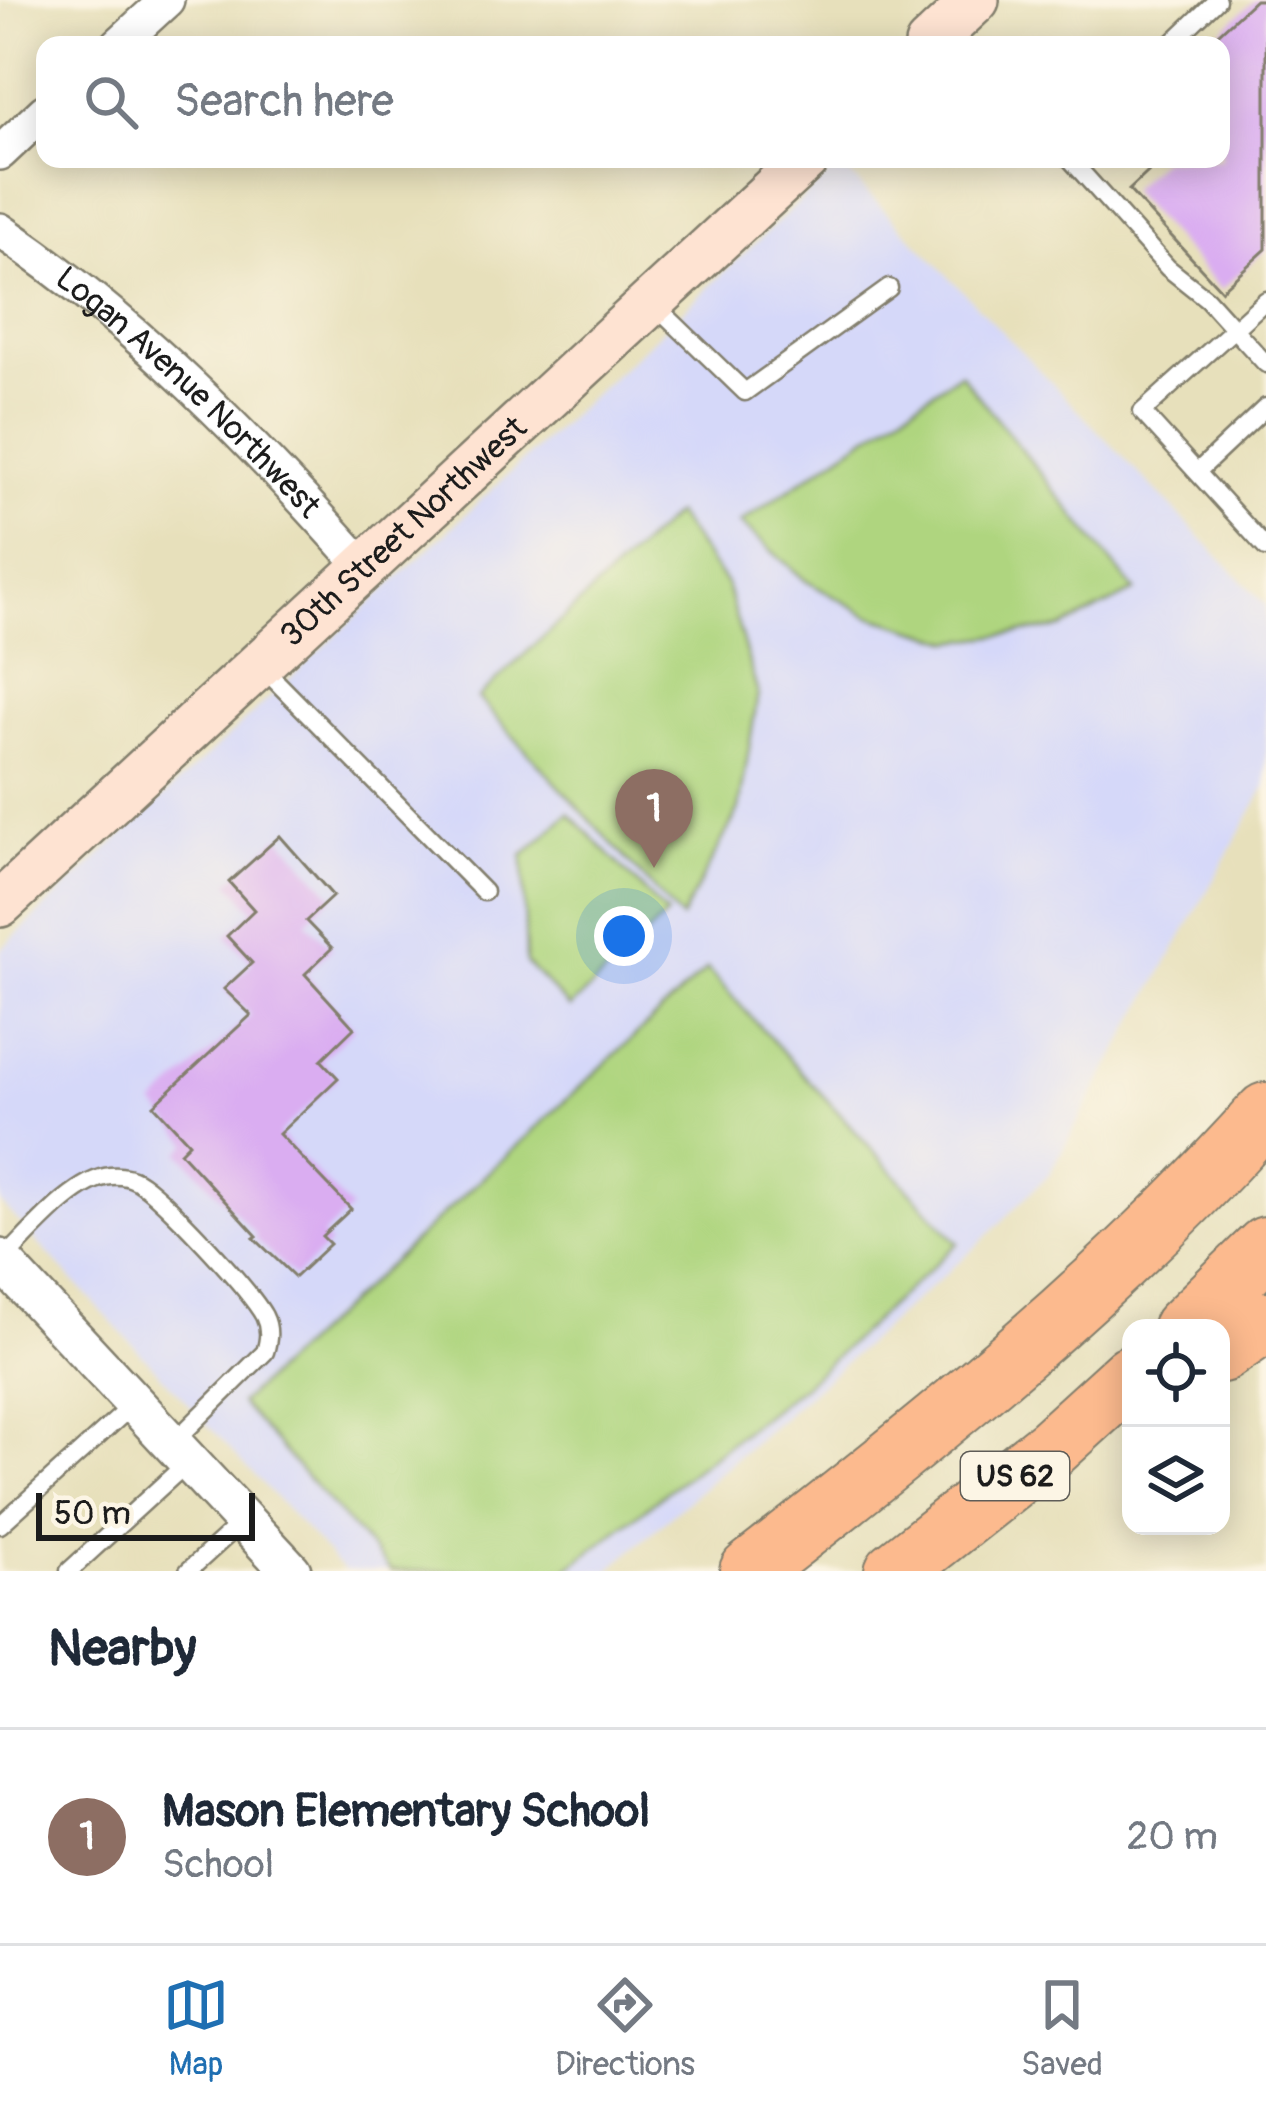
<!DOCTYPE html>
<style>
:root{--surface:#fff;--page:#f6f6f7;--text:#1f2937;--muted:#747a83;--line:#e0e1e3;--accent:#1f6fb2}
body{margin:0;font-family:Pangolin,sans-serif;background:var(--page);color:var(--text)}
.controls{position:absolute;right:36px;bottom:36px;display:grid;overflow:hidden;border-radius:24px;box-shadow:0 6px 30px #0003}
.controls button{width:108px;height:108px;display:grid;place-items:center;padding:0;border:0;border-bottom:3px solid var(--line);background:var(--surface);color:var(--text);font:60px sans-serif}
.scale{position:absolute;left:36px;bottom:30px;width:219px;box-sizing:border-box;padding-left:12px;border:6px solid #1c1c1c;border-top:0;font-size:33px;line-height:42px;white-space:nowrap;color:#1c1c1c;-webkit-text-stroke:9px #fcf5e5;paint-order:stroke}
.you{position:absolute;left:624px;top:936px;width:42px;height:42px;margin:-30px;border:9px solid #fff;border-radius:50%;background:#1a73e8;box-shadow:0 0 0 18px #1a73e833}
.badge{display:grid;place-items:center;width:78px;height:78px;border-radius:50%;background:var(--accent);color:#fff;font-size:39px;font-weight:700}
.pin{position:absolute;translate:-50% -99px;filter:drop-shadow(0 3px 6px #0008)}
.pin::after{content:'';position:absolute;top:63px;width:42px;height:36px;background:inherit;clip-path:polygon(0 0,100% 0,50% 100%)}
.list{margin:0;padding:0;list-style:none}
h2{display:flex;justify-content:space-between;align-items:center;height:156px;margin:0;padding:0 48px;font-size:51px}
h2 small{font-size:39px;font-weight:400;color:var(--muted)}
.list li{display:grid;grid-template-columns:78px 1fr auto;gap:36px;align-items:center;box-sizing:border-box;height:216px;padding:0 48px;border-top:3px solid var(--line)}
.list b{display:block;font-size:45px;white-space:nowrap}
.list p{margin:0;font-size:39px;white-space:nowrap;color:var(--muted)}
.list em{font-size:39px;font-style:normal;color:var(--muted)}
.icon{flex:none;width:66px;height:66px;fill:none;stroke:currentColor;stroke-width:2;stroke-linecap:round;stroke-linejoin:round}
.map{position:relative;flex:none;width:1266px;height:1571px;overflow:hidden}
.search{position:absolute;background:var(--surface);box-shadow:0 6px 30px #0003;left:36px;right:36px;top:36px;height:132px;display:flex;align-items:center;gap:30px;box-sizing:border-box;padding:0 42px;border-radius:24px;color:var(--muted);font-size:45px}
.sheet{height:372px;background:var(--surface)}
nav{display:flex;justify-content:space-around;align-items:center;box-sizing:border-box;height:168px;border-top:3px solid var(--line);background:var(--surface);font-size:33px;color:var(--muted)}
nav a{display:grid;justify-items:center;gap:6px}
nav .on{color:var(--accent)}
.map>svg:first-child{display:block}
</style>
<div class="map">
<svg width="1266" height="1571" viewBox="0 0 1266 1571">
<rect width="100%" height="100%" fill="#fcf5e5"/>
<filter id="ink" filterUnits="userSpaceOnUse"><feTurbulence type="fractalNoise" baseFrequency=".00833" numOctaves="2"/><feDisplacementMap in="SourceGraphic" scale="24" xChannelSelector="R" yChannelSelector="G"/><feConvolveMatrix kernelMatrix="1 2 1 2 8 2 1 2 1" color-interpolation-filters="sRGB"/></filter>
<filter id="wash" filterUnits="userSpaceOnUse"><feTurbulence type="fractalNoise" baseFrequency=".004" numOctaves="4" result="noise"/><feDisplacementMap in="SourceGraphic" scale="48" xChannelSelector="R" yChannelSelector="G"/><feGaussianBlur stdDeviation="2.7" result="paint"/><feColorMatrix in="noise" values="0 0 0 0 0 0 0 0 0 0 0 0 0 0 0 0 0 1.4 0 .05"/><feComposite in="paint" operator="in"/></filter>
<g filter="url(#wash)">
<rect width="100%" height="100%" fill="#e7e0bb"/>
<path fill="#d5d8f9" d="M840,164L1266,605V786L1049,1174L978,1245L608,1571H344L0,1202V950Z"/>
<path fill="#afd57f" stroke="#66784e" stroke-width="3" d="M960,373L1135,591L1061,628L952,641L870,616L806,581L740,523Z
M675,514L726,584L758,694L739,809L681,919L478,698Z
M569,813L667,915L570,1008L526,963L523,856Z
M707,969L958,1243L805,1384L565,1571H391L240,1403Z"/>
<g id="blocks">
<path fill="#daadf1" d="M1255,0H1266V249L1221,290L1129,190L1162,159H1221V45H1206Z
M280,836L333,896L306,921L332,948L305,974L354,1028L321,1060L338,1078L279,1134L351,1209L322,1236L330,1244L295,1277L254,1238L257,1236L180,1152L189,1143L154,1105L251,1015L224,989L252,963L227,936L254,910L229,882Z"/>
</g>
</g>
<g filter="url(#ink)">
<use href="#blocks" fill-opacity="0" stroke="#827e6c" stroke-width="3"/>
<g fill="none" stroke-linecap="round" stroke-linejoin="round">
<g stroke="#827e6c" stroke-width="21">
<path id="service" d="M1170,45L1217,0
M1070,159L1168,268L1207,299L1234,329L1266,300
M653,303L745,392L889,288
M1266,364L1234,329L1142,412L1266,548
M1197,472L1266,407
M260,665L484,892
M2,1261C29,1235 73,1180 110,1176C120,1175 128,1176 137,1181C163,1196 249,1289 264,1316C270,1328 269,1339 265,1352L173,1443
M0,1525L134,1404
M69,1571L188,1462
M188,1571L243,1521"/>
</g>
<g stroke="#827e6c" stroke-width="38">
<g id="minor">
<path d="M118,45L167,0"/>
<path d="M0,153L45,111"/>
<path id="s1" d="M0,230C139,325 252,441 363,566"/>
</g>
</g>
<g stroke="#827e6c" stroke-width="44">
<path id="tertiary" d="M0,1259L291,1571"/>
</g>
<g stroke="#827e6c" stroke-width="50">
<g id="secondary">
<path d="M928,45L976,0"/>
<path id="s2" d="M0,904L806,159"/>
</g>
</g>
<g stroke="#827e6c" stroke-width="64">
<path id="motorway" d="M1183,1328L1266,1247
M1221,1352L1266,1322
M750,1571C933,1429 1111,1286 1266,1113
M895,1571L1053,1446L1131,1375"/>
</g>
<use href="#service" stroke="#fff" stroke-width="16"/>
<use href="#minor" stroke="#fff" stroke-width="33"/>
<use href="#tertiary" stroke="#fff" stroke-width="39"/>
<use href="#secondary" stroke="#fee3d2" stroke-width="45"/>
<use href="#motorway" stroke="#fcba8e" stroke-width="60"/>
</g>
</g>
<g text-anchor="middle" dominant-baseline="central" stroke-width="9" stroke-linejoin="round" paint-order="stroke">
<rect fill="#fcf5e5" stroke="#5f5d58" stroke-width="3" x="961" y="1452" width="108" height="48" rx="9"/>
<g font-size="30" font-weight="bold" fill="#1c1c1c">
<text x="1015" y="1476">US 62</text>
</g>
<g font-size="33" fill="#1c1c1c" stroke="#fcf5e5">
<text stroke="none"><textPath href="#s1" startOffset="249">Logan Avenue Northwest</textPath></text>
<text stroke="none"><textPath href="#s2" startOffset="549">30th Street Northwest</textPath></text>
</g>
</g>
</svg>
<div class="controls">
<button><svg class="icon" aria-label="locate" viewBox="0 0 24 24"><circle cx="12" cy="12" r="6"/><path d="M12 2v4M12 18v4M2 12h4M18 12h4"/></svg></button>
<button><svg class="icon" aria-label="layers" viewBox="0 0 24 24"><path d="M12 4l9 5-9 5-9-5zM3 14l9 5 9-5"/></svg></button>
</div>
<div class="scale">50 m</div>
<div class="you"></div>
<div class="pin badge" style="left:654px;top:868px;background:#8d6e63">1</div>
<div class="search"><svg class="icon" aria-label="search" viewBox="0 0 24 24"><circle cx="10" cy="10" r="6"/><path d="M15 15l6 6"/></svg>Search here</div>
</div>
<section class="sheet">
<h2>Nearby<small></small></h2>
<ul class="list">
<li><span class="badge" style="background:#8d6e63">1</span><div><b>Mason Elementary School</b><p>School</p></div><em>20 m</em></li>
</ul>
</section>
<nav>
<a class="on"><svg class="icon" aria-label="map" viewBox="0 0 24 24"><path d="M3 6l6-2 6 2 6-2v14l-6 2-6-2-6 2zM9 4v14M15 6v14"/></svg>Map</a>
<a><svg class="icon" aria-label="directions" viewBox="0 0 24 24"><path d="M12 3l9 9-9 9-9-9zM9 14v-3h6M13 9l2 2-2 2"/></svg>Directions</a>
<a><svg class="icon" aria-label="saved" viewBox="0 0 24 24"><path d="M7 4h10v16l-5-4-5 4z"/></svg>Saved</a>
</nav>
